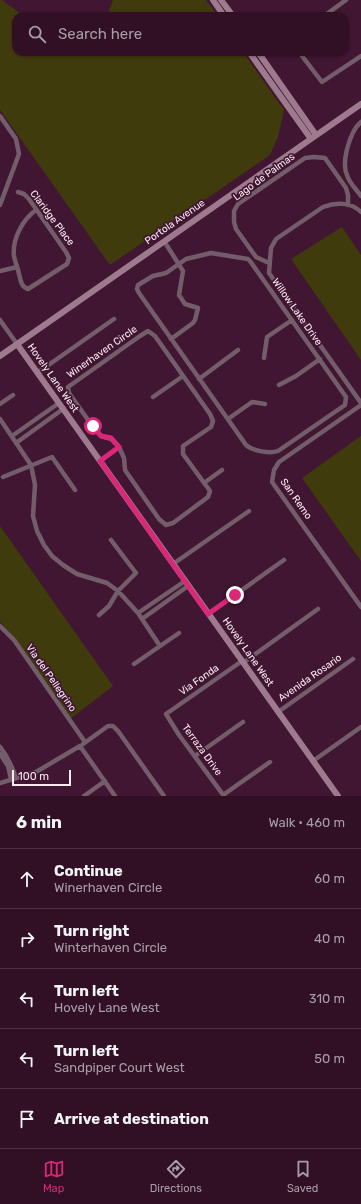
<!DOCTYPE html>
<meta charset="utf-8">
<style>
:root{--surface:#311026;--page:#3d1e32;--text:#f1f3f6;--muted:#a89da7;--line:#4c3043;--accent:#db2777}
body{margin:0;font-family:Rubik,sans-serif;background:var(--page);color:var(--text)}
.scale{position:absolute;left:12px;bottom:10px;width:59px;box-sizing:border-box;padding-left:4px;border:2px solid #fceaf3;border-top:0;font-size:11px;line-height:14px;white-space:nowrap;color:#fceaf3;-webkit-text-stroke:3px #411632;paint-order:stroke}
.stop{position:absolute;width:12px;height:12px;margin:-9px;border:3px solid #db2777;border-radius:50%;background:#fff}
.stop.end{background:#db2777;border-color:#fff;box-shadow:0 1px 4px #0008}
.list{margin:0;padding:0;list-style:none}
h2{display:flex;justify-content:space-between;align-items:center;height:52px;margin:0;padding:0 16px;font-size:17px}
h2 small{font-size:13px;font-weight:400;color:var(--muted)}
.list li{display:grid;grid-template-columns:26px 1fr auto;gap:12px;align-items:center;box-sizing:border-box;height:60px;padding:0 16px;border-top:1px solid var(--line)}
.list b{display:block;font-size:15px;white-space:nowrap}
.list p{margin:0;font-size:13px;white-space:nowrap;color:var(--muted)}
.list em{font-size:13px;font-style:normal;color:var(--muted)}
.icon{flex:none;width:22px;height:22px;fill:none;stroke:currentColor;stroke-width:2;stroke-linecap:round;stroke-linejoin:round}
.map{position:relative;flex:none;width:361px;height:796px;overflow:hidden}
.search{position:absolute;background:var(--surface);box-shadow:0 1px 3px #0004;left:12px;right:12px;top:12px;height:44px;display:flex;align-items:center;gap:10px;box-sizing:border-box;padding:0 14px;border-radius:12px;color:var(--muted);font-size:15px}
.sheet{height:352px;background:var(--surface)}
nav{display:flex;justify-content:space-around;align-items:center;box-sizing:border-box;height:56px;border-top:1px solid var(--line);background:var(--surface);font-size:11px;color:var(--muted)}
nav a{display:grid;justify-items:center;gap:2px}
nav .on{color:var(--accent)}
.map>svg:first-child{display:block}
</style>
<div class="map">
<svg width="361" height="796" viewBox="0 0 361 796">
<rect width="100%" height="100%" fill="#411632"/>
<path fill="#3f3b0c" d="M0,0H3V1L24,16H16V52H74L80,56L83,52H243L284,110L278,137L270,155L110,265L0,110Z
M113,0H206L218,16H107Z
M342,227L361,255V360L291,259Z
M361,436V561L302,478Z
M0,526L113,686L69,720L0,621Z"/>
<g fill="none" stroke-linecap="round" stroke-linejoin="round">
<path stroke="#745d6a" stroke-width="4.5" d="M324,16L346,0
M299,52L322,82L361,56
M0,116L16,139L19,154L0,205
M361,122C350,131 341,162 347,175C349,183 357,190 361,196
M18,192L24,194L29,199L66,252L69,258L67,264L28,289C21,287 21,281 19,274C18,268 15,262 14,256C12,239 23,219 36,210
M361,212C351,202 336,202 323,207L276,239L271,248L269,273L361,403
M164,241L183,271L179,295L185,304L198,308L195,320L193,323L171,339
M211,253L248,259L250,261L346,397L345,405L278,451C270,454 253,451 246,445L139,293L137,289L138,285L153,276L166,273L186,259Z
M269,263L256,257L236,229L234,222V211L238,204L305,158L314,157L325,158L346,188L348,195V205
M0,271L17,267
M0,320L17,344
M148,331L155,336L210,414L213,421L211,427L183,446V454L210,491L208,497L173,523L166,525L159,519L125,470L124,458L119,447L111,439L101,436L93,427L69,393L68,387L140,336Z
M264,358L267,337L292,320
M37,373L114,319
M199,379L238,350
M279,385L296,376L320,359
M153,397L183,376
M0,404L13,395
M361,405L279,462L274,470L272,482L361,607
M0,419L31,465L35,485L33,516L37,531L44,545L52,556L63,565L77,574L107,583L118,591L138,613L160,646
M228,419L252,402L265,404
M12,436L59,403
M16,443L63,409
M100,461L119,447
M3,477L52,457L75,490
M204,483L222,470
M173,564L249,511
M138,613L185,581
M208,614L284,560
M99,615L109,606L118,591L136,573L111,540
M142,619L188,586
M0,626L14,640L85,742
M243,663L318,609
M134,664L179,633
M278,712L353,659
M83,744L108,726H113L118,731L164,796
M0,747C8,757 12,766 16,778
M0,754L8,766L11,779
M195,756L243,722
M313,761L361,727
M0,783L36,772L80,746L115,796
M223,795L270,762
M84,796L105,781
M224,796L179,735L166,714L242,661"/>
<path stroke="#9e7a8e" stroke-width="6" d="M213,0L224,16
M221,0L233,16
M249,52L311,139
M258,52L316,135
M17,344L338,796
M0,356L361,104"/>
</g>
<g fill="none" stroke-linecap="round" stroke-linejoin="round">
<path stroke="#db2777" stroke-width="5" d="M93,426L101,436L111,438L119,447L100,461L208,614L235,595"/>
</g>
<g text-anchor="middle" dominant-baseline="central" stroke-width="3.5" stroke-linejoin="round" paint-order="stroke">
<g font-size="10" fill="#fceaf3" stroke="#411632">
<text transform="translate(264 177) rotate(-36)">Lago de Palmas</text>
<text transform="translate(52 218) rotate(53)">Claridge Place</text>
<text transform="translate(175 222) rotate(-35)">Portola Avenue</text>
<text transform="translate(297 312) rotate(55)">Willow Lake Drive</text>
<text transform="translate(102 352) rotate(-35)">Winerhaven Circle</text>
<text transform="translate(53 378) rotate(55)">Hovely Lane West</text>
<text transform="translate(296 499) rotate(55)">San Remo</text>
<text transform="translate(248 652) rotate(55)">Hovely Lane West</text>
<text transform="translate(51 678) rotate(55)">Via del Pellegrino</text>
<text transform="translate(310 678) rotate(-35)">Avenida Rosario</text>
<text transform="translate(199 680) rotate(-35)">Via Fonda</text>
<text transform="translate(202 750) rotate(54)">Terraza Drive</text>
</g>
</g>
</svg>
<div class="scale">100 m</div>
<div class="stop" style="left:93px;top:426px"></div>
<div class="stop end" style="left:235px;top:595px"></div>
<div class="search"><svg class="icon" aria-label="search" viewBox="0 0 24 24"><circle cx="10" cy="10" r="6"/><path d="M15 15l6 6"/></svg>Search here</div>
</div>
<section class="sheet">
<h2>6 min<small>Walk · 460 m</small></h2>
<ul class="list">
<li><svg class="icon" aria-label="ahead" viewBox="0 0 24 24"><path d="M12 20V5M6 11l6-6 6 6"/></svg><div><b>Continue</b><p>Winerhaven Circle</p></div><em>60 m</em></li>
<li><svg class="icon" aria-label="right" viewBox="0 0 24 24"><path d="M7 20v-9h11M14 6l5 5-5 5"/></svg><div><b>Turn right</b><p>Winterhaven Circle</p></div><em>40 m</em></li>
<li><svg class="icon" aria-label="left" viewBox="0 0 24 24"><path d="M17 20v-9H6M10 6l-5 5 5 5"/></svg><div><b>Turn left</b><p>Hovely Lane West</p></div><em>310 m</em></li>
<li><svg class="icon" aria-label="left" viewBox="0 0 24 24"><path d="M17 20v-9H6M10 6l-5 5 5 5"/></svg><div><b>Turn left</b><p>Sandpiper Court West</p></div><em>50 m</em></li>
<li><svg class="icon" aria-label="arrive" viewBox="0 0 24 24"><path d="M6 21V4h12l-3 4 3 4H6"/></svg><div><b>Arrive at destination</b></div></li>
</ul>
</section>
<nav>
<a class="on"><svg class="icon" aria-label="map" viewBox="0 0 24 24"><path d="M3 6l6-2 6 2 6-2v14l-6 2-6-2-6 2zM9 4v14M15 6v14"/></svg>Map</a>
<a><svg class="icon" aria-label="directions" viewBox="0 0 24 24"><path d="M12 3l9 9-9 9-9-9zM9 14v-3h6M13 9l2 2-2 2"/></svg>Directions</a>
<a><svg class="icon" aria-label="saved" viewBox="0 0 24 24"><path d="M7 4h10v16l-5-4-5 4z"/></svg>Saved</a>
</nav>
